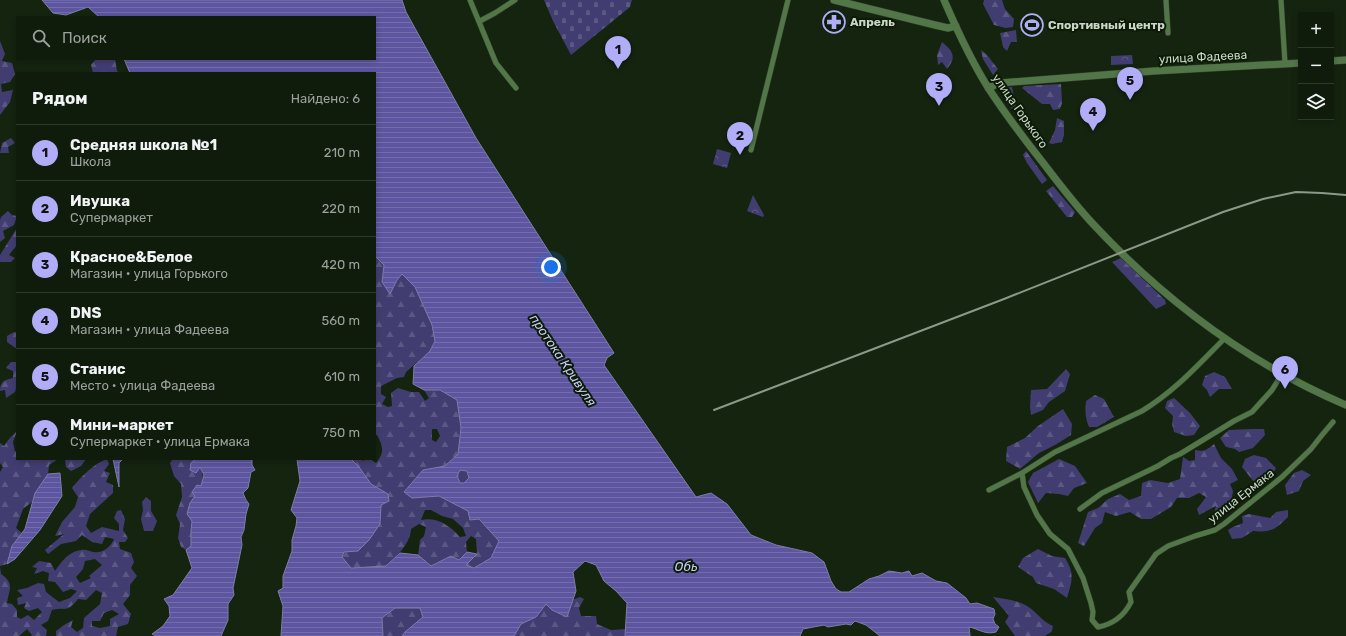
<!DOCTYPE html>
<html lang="ru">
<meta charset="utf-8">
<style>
:root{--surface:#0f1b0b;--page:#182414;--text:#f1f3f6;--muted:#9ba19d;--line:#2f392c;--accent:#b2adf9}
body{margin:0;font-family:Rubik,sans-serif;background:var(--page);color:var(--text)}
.controls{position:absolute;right:12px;top:12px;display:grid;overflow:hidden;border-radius:0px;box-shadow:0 2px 6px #0003}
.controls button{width:36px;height:36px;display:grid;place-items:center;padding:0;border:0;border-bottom:1px solid var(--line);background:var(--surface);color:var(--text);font:20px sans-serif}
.you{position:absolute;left:551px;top:267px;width:14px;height:14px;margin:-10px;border:3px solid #fff;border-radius:50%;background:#1a73e8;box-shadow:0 0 0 6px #1a73e833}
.badge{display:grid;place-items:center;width:26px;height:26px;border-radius:50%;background:var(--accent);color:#111;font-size:13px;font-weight:700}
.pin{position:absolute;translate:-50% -33px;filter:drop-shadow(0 1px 2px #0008)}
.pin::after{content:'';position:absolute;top:21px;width:14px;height:12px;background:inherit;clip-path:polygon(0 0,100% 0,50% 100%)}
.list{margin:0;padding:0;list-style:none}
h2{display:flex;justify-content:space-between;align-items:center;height:52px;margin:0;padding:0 16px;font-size:17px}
h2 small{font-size:13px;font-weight:400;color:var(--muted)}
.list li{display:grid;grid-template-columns:26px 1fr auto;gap:12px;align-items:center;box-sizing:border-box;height:56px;padding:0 16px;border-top:1px solid var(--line)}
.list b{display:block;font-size:15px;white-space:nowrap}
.list p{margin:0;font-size:13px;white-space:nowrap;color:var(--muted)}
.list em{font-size:13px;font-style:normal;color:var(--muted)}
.icon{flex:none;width:22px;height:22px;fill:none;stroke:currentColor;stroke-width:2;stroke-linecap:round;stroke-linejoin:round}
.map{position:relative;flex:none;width:1346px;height:636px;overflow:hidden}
.search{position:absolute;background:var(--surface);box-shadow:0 2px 6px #0003;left:16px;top:16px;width:360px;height:44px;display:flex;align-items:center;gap:10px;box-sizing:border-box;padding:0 14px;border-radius:0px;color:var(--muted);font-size:15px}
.panel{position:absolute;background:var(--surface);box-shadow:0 2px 6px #0003;left:16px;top:72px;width:360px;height:388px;border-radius:0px}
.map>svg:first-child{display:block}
</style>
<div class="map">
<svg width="1346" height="636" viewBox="0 0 1346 636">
<defs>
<pattern id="forest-firs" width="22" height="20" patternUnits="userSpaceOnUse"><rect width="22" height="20" fill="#423d71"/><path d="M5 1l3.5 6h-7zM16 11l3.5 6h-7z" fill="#5c5884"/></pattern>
<pattern id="cemetery-stones" width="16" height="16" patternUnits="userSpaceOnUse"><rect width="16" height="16" fill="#423d71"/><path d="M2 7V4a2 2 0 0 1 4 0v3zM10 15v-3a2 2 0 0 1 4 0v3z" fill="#5c5884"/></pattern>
<pattern id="park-crowns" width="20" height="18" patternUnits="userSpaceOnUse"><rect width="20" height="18" fill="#423d71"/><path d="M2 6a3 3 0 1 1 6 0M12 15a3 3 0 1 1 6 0" fill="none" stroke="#5c5884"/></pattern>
<pattern id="water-rules" width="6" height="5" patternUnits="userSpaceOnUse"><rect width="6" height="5" fill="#5d559f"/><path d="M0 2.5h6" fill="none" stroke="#736dab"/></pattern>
</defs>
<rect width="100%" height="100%" fill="#14240f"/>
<path fill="url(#forest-firs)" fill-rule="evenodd" d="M984,0H1002L1005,9L1014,19L1013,27L1006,28L994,25L983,4Z
M1016,30L1017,42H1011L1007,51L1003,47L1000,33Z
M0,41L5,54L2,61L12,63L15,74L10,82L1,84L2,92L13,90L10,102L0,115Z
M942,42C953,51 957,57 947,69L942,62L938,65L937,55Z
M981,50L987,55L998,69L993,75L983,59Z
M96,59H115L117,71L120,73H93L91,65Z
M1061,84L1062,103L1060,109L1053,110L1050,104H1042L1022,88L1024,86Z
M1012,87L1016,107L1013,110L1004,99L1005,88Z
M1057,118L1064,121V135L1062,142L1052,144L1049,143L1055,130Z
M11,138L15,143L8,147L9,153H0L2,143Z
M1026,151L1047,180L1042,184L1027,163L1023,155Z
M1053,186L1075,212L1072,217H1067L1046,191Z
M8,211L12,215L17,216L14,225L3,231L5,238L0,242V220L1,217Z
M17,228V245L9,255L15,258L11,262H0V255Z
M375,256L384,265L382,282L390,293L397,280L402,274L415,287L432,325L435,341L430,351L406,372L404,377L397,378L381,386V394L386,397L382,404L388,407L392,406L391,393L398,388L411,392H419L425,401L429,398L424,390H440L458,400L461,428L458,454L445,466L423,470L404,492L412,498L439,496L469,511L470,519H479L499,541L491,558L474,568L466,565L477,554L476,539L471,536L466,542L467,552L459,560L451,556L431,566L418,555L420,540L424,536L426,527L419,524L411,529C410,544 397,556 386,566L351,568L342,557L344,552L358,551L380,524L381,504L388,494L371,484L359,467L351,459H361L363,461L366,459H370L376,463C385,452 383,446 377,435H375ZM432,429H437L440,436L436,442L432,440ZM425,510H431L442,516L453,519L463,528L466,536L460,537C449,525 437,517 421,520Z
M1121,258L1165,300L1166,304L1156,309L1112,262Z
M14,332L17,333V349L7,342V336Z
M11,362H17V384L15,392L6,398L5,390L0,391C0,381 5,380 13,378V371L6,368Z
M1066,369L1070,374L1065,391L1049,402L1043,410L1031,415L1030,407L1031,390L1047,389Z
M1214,372L1225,377L1232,389H1219L1210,397L1207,390L1202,385L1205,376Z
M1095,395L1104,399L1114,417L1097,427H1089C1085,418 1085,410 1086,401Z
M1174,398L1190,413L1200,426L1194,435L1186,436L1174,432L1172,424L1173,416L1165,408L1167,401Z
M1063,409L1072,424L1071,435L1055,445L1039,453L1020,469L1006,461L1007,447L1025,438L1038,426Z
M1251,429H1264L1265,435L1253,448L1239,452L1235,449L1226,447L1220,438L1229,430Z
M17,431L13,442L15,452L17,449V459H58L49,465L48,474L35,493L32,502L23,509L16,528L22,533L12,546L7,564L0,566V472L3,467L0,463V443L4,446L9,439Z
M1214,444L1221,458L1232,469L1238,480L1230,484L1233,491L1232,497L1236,502L1227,513L1217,522H1208L1214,514L1216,506L1199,515L1197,509L1206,497L1199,493L1189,498H1177L1171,507L1151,519H1141L1130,512L1116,516L1105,512L1102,523L1095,528L1084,546L1078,543L1088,512L1098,508L1108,499L1120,494L1129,500L1141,496L1142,483L1150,480L1168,483L1180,479L1183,457L1189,461L1195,460V450C1204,452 1207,450 1214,444Z
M1254,455L1266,458L1276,468L1270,479L1258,487L1242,467L1245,459Z
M65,459H86L81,466L71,471L66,467Z
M107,459L109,464L104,471L110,473L106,482L113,485V493L90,514L86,526L91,533L102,527L119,531V524L114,518L117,511L121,510L125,519L123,530L128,538L125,542H119L120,549L131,553L134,562L131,568L137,576L130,585V595L123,604L131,614L128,624L118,627L116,636H56V631L64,625L73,620L71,627L77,632L83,628L84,618L100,604L102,593L96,590L86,600L78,599C66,614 67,606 52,610L48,621L41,625L47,630L46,636H31L32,635L27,629L19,636H0V567L1,574C15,584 9,589 7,603L12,604L17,610V617L21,619L28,615L34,620L42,612L38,608L29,611L24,608L26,603L18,605L17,598L23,596L17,590L27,588L38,583L44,584L46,592L59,602L70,598L77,591L71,589L63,592L55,582L48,581L49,573L43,571L34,574L37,568L32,567L39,561L51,563L55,571C62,561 68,552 81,550C85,549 89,551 93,552C102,554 111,547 114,539L105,537L102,544L92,542L82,535L76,541L61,544L48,554L45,550L64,534L55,536L62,522L75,507L78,497L72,488C81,477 93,464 107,459ZM95,559L102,565L89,576L91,578L80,583L76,577L83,569L85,561ZM112,610L119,614L110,619V626L100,628L92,626V621H100L104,613Z
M173,459H196L191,463L200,467C207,482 199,491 190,504L192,521L191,531V546L186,550L181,547L178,538L180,524L176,515L182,497L181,484L174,476L170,463Z
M1059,459L1075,466L1087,483L1074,488L1068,496L1059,494L1046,493L1038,503L1028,482L1033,473Z
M460,470L467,471L469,478L464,483H460L457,476Z
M1302,470L1311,475L1303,481L1299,491L1287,495L1285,485L1294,473Z
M146,497L151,501V511L157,521L153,531H144L141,519L143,510L142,502Z
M1288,510V517C1276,529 1271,533 1253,531L1242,538L1232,539L1228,530L1233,527L1243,523L1242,516L1249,514L1270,518L1276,512Z
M1038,549L1052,556L1065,558C1075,574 1072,581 1067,598L1054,589L1036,583L1033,577L1018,567L1023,558Z
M580,597L584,599L579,608L581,616H596L597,624L611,630L626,629L625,636H514L521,624L536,617L546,603L552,610L567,617L572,600Z
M993,597C1006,599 1019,600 1030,608C1038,614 1043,622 1053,626L1052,631L1045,636H1015L1005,622L1009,616Z
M395,608H420L424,617L405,632L402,636H383L382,618Z"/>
<path fill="url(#cemetery-stones)" d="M544,0H632L630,7L571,55L553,21Z"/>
<path fill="url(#park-crowns)" d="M1132,55L1133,64L1111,65V56Z
M717,149L731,153L727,168L713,164Z
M753,195L764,215L763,217L747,211Z"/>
<path fill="url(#water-rules)" stroke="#7e7cab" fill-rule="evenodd" d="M42,0H402L406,12L476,138L614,353L607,358L604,365L696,497L711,493L727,504L751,535L776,545L812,553L824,562L831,581L836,589L841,592H849L869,579L879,576L889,571L902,573L909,571L912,576L922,573L936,581L947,583L966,598L970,604L977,603L994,609L995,614L993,619L995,624L999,627L996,632C985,635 979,629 969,627L970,636H880L866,625L855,621L851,625L846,624L828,627L824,625L803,629L800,636H625L627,603L616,591L604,581L596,565L585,561L573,572L576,591L567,617L552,610L546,604L536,617L521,624L514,636H402L405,632L423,617L420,608H395L382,618L383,636H281L283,606L278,591L283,588V576L292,551V540L296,526L297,518L291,510L300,481L297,459H351L359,467L371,484L388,494L389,501L381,505L380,524L369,540L358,551L344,552L342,557L351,568L386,566L400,553L418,555L431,566L451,556L459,560L467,552L477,554L466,565L474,568L491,558L499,541L479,519L470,520L468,511L439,496L412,498L404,492L423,470L445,466L458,454L461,428L457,400L440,390H424L413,384L414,366L430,351L435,341L432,325L415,287L402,274L397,280L390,294L382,282L384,265L375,256V73H130L124,59H375V17H99L88,7L66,15L53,13ZM460,470L467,471L469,478L464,483H460L457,476Z
M113,459H123L119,463V487Z
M196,459H252V465L255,470L251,472L248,488L243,493L246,500L249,504L246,514L244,530L241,537L242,545L233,588L234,595L228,604V620L221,636H156L152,634L163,626L170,616L169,606L164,599L173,595L192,568L186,550L191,546V531L192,521L187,514L190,503L195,496L192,492L197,485L201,486L204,475L200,467L196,473L190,470L191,463Z
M60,473L62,496L40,530L15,559L7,564L12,546L25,529L35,493L48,474Z"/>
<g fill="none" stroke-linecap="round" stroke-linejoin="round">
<g stroke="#31402d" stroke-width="6">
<path id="minor" d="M470,0L496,63L516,88
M1166,0L1168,33
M1281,0L1285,63
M480,21L495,13L515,0
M751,150L788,0
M1022,473L1024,487L1037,515L1050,534L1068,549L1083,578L1091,603L1093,612L1092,620L1098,627C1114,624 1124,616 1131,602L1129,592L1156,554L1168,546L1195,536L1215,530L1224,524L1282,477L1311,449L1322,435L1333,422
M989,490L1022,473L1055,452L1142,411C1175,391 1198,365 1225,338
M1080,509L1102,493L1158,466L1171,458L1180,454L1234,421L1252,412L1272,390L1282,374"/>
</g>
<g stroke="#31402d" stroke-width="8">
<path id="tertiary" d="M834,0L935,25L948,28L956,26
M944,0C957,30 971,61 989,89C1006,115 1025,140 1044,164C1060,185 1076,206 1094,225C1165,301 1250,364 1346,405
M1331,61L1346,60
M988,88L1000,83L1154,71L1301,63"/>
</g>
<use href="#minor" stroke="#537649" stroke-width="5"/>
<use href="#tertiary" stroke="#537649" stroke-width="7"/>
<path stroke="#8c9989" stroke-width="2" d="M714,410L1004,299L1223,212L1263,199L1296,192L1322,193L1346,195"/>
</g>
<defs>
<g id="pharmacy-ring" transform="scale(1.15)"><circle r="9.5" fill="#0b1b06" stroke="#b2adf9" stroke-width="1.5"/><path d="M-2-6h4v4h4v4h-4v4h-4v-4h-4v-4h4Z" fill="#b2adf9"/></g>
<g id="stadium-ring" transform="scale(1.15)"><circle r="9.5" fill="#0b1b06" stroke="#b2adf9" stroke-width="1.5"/><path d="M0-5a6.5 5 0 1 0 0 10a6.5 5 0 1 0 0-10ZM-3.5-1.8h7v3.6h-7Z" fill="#b2adf9"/></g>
</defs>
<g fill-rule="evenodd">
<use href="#pharmacy-ring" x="834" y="22"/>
<use href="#stadium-ring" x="1032" y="25"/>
</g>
<g text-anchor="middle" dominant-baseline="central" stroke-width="4" stroke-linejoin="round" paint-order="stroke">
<g font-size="12" font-weight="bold" fill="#cbd6c8" stroke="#0b1b06" text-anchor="start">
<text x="850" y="22">Апрель</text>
<text x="1048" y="25">Спортивный центр</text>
</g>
<g font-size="12" fill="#cbd6c8" stroke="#0b1b06">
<text transform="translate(1203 57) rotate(-3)">улица Фадеева</text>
<text transform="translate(1020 111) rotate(55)">улица Горького</text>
<text transform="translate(1241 496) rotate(-38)">улица Ермака</text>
</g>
<g font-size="13" font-style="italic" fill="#cac9f3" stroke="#0b1b06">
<text transform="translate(563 360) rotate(56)">протока Кривуля</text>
<text x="686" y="566">Обь</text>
</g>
</g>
</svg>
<div class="controls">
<button>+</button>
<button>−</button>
<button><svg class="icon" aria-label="layers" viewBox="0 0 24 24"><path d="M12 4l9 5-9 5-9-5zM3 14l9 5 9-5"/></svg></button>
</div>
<div class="you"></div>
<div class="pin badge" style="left:618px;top:69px">1</div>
<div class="pin badge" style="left:740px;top:155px">2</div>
<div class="pin badge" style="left:939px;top:106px">3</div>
<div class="pin badge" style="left:1093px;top:131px">4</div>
<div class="pin badge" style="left:1130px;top:100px">5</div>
<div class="pin badge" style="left:1285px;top:389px">6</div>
<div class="search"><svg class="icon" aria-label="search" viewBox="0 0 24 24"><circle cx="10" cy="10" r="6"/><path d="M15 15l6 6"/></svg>Поиск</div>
<section class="panel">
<h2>Рядом<small>Найдено: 6</small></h2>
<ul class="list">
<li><span class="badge">1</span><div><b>Средняя школа №1</b><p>Школа</p></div><em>210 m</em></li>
<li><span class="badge">2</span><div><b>Ивушка</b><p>Супермаркет</p></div><em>220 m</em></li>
<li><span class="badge">3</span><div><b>Красное&amp;Белое</b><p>Магазин · улица Горького</p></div><em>420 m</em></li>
<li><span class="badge">4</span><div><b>DNS</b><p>Магазин · улица Фадеева</p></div><em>560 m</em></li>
<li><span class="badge">5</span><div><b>Станис</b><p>Место · улица Фадеева</p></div><em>610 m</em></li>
<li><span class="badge">6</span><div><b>Мини-маркет</b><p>Супермаркет · улица Ермака</p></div><em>750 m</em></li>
</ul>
</section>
</div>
